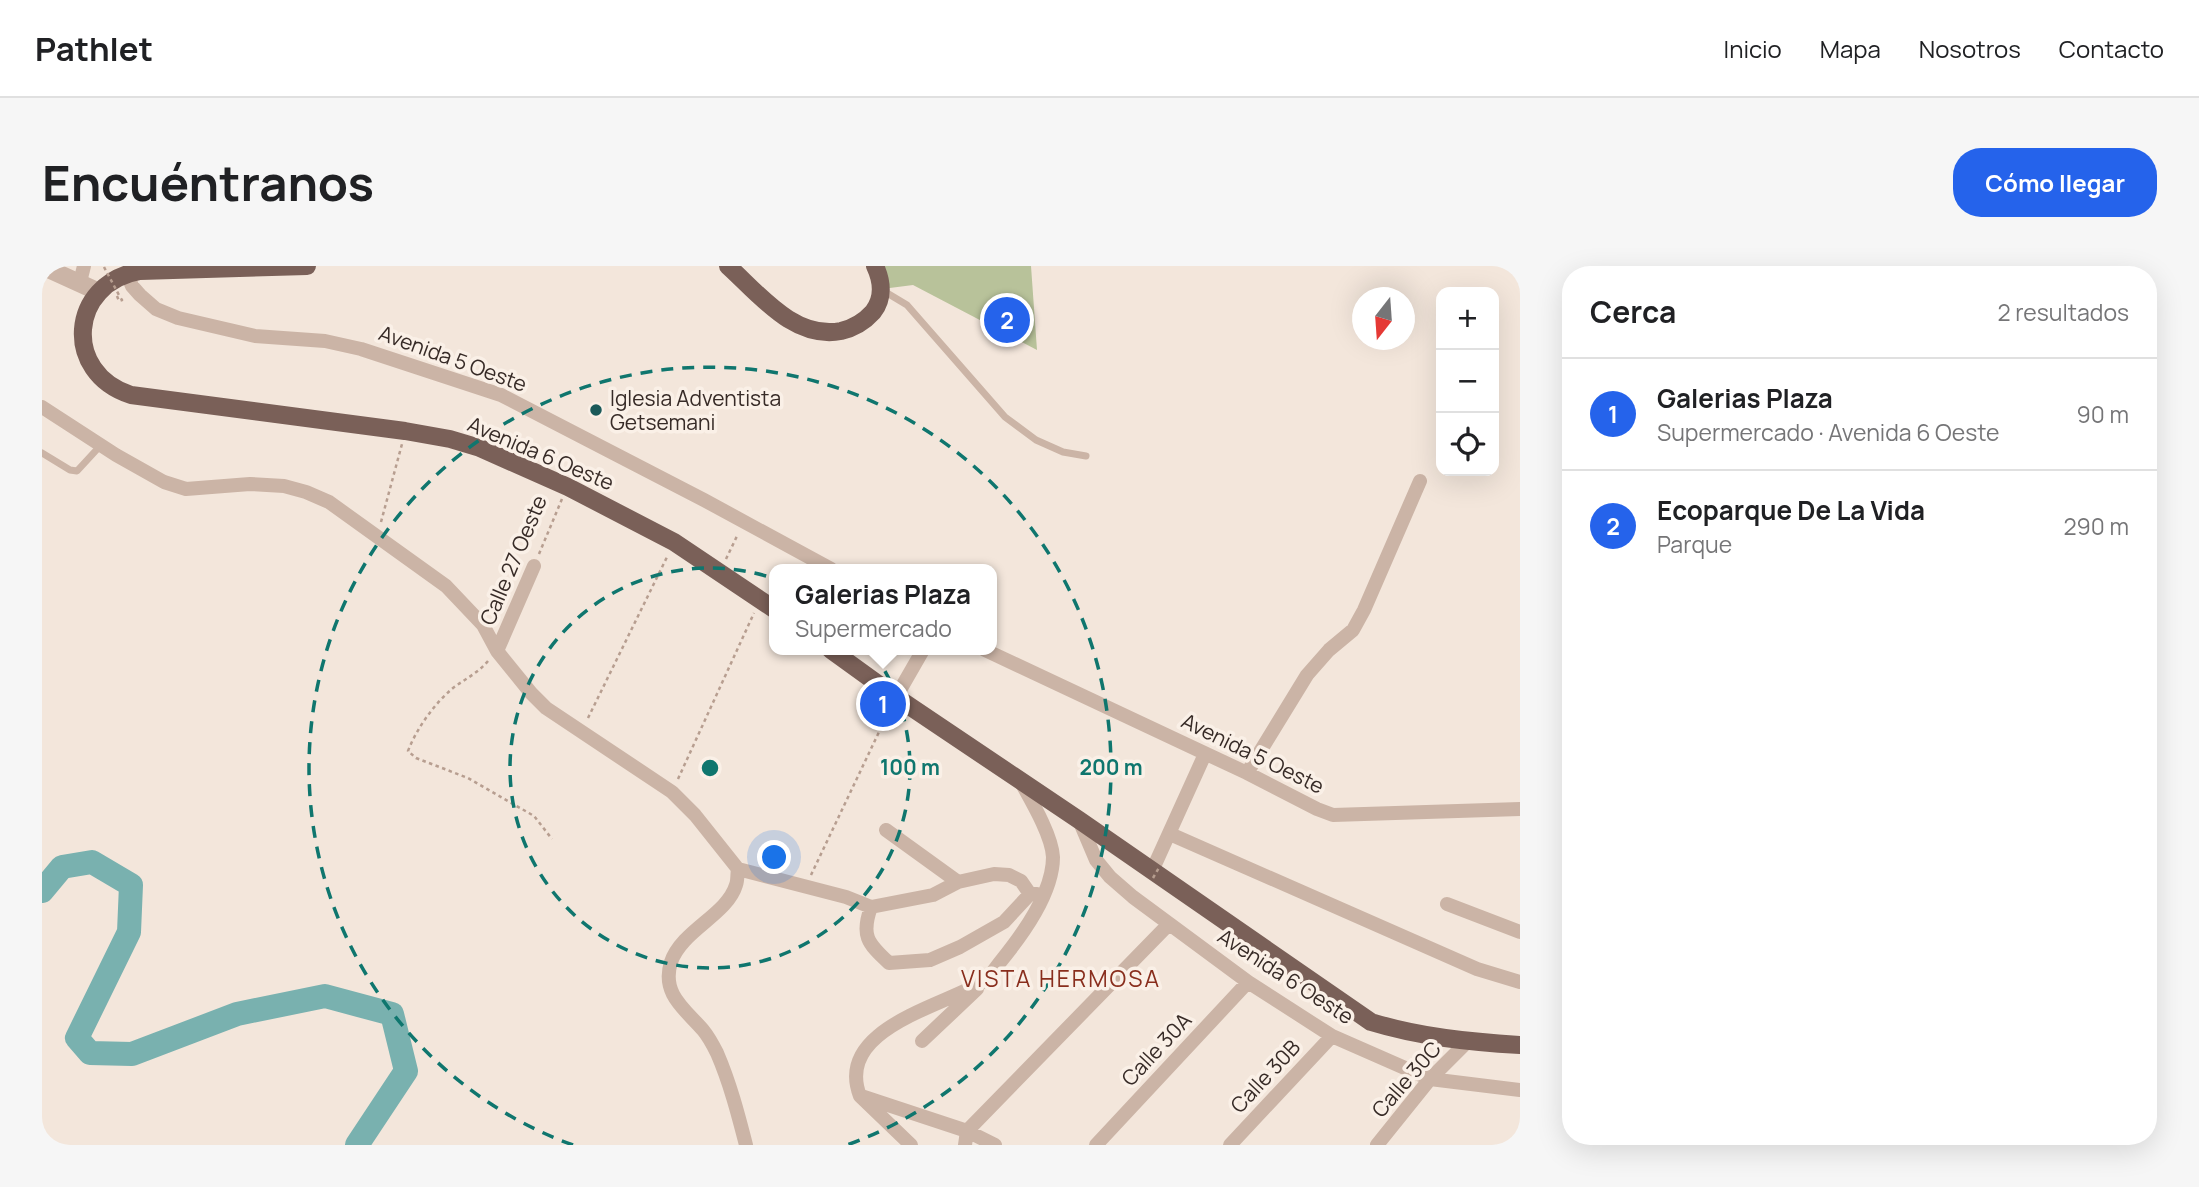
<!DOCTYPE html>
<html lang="es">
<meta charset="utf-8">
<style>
:root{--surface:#fff;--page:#f6f6f6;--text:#202124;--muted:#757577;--line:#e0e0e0;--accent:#2563eb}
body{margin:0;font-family:Manrope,sans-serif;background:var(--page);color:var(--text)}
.controls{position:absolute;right:21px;top:21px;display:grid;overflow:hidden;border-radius:14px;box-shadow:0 7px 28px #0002}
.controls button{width:63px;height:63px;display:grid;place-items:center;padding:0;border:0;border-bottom:2px solid var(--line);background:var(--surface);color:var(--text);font:35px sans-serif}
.compass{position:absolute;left:1310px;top:21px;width:63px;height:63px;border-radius:50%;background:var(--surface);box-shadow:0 7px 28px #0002;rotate:197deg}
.you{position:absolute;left:733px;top:592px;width:24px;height:24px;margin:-18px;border:5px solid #fff;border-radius:50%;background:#1a73e8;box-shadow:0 0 0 10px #1a73e833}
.badge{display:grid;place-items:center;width:46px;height:46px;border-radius:50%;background:var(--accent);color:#fff;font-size:23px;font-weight:700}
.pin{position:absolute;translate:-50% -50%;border:4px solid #fff;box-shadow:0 2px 7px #0006}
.popup{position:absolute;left:727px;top:298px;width:228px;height:91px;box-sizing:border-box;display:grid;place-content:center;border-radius:14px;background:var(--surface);filter:drop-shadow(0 2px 5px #0005);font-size:23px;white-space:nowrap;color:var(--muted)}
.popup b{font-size:26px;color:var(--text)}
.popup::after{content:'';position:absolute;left:50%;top:100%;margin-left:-14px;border:14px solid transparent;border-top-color:var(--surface)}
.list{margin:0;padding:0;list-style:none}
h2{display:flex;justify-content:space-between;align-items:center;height:91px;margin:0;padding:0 28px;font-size:30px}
h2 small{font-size:23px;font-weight:400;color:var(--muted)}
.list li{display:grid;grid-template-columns:46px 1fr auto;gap:21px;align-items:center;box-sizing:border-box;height:112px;padding:0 28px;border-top:2px solid var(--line)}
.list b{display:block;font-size:26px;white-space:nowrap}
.list p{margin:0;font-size:23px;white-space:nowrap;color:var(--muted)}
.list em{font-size:23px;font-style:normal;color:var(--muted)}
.icon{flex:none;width:38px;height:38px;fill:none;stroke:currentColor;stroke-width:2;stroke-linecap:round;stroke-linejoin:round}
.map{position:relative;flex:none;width:1478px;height:879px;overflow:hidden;border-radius:28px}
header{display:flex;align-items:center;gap:42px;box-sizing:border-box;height:98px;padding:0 35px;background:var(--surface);border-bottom:2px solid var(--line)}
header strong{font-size:33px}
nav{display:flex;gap:38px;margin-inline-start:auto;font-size:24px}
.intro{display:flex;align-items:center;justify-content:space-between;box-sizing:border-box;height:168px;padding:0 42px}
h1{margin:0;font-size:49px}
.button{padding:18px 32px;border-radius:28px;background:var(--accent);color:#fff;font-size:24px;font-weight:700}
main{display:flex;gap:42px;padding:0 42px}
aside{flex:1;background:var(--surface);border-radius:28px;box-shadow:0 7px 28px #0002}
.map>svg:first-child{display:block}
</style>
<header>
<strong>Pathlet</strong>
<nav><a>Inicio</a><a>Mapa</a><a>Nosotros</a><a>Contacto</a></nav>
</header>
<div class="intro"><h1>Encuéntranos</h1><a class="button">Cómo llegar</a></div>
<main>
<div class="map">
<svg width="1478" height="879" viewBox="0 0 1478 879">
<rect width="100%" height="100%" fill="#f3e6db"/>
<path fill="#b8c29a" d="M833,0H989L995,84L871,19L840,23Z"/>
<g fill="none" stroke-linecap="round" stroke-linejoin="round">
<path stroke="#79b1af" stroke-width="24" d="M0,625L20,601L50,596L89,619L87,666L35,772L48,787L90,788L195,748L283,730L350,748L364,805L315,879"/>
<path stroke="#b79e90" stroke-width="2.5" stroke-dasharray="3.5 3.5" stroke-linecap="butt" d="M75,30L77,35L80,34L78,31
M339,256L360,178
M497,288L520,233
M684,293L696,268
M446,395C436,407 423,413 411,422C392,438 375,462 366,485L374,492L426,512L492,550L510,573
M546,452L626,289
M636,513L712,347
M769,609L847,445"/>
<path stroke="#cbb4a6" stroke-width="7" d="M840,24L865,39L963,151L994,174L1021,186L1044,190
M0,187L28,204L35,205L59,179"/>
<path stroke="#cbb4a6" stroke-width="14" d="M85,8L90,20L98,29L114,43L136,52L213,70L283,75L319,83L459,129L662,234L789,303
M38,16L42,0
M0,141L74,189L122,216L144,223L208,218L242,220L264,226L287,236L404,320L441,359L455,385L489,427L504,442L630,526L653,549L696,603
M943,384L1205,507L1275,543L1291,549L1478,543
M455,385L492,300
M854,431L881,384
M1205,507L1265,409L1287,384L1311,364L1322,344L1378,215
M1037,554L1054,594L1068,611L1091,631L1206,716L1290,770L1388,813L1478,824
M844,564L916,616
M1128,568L1435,703L1478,716
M696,603C695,607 696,614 694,619C685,649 640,664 629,696C619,728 643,743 661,764C666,770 671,779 675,787C688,817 696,848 704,879
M696,603L804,631L829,641L891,629L916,616L952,608L967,609L979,615L988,628
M1110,605L1163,488
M1405,638L1478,666
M829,641C819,669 825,677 847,697L888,694L918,681L962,656L988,628H995
M880,775L935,723
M819,830L925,865L953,879
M869,879L818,830C792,762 903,740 942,715C949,710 954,701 959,695C981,668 1011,627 1011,591C1010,570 990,536 980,518
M923,879L925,865L1126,659
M1054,879L1206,716
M1188,879L1290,770
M1335,879L1388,813L1425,776"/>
<path stroke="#cbb4a6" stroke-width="18" d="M0,0L57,26"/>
<path stroke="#7a6058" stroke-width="18" d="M265,0L98,5C27,17 20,107 89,129L363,165L408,173L438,182L526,221L632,276L732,343
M686,0C717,28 752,74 799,65C812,62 822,56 831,46C842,32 840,15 833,0
M789,384L854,431L1037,554L1329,756C1378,771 1428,776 1478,779"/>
<path stroke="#b79e90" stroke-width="2.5" stroke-dasharray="3.5 3.5" stroke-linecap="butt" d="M62,1L78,31
M1111,612L1118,600"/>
</g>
<g fill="none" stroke="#0f766e" stroke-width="3.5" stroke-dasharray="12 9">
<circle cx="668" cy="502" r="200"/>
<path d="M531 879A401 401 0 1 1 805 879"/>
</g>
<circle fill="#1b5a5a" stroke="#faf0e7" stroke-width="2.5" cx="554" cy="144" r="7"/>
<g text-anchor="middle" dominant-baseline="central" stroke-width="7" stroke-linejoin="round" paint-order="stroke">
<g font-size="21" fill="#372b27" stroke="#faf0e7">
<text transform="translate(411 92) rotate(20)">Avenida 5 Oeste</text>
<text transform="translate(499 187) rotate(23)">Avenida 6 Oeste</text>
<text transform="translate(471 294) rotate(-67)">Calle 27 Oeste</text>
<text transform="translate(1211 487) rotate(26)">Avenida 5 Oeste</text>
<text transform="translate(1244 710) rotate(33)">Avenida 6 Oeste</text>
<text transform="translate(1114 783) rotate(-47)">Calle 30A</text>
<text transform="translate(1223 810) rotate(-47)">Calle 30B</text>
<text transform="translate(1364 813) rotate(-49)">Calle 30C</text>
</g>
<g font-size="21" fill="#372b27" stroke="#faf0e7" text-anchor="start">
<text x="568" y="132">Iglesia Adventista<tspan x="568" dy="24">Getsemani</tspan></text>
</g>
<g font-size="23" letter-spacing="2" fill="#892e1d" stroke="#faf0e7">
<text x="1019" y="712">VISTA HERMOSA</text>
</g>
</g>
<circle cx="668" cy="502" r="10" fill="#0f766e" stroke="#faf0e7" stroke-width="3.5"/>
<g font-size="21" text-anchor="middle" font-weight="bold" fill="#0f766e" stroke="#faf0e7" stroke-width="7" stroke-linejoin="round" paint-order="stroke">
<text x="868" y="509">100 m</text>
<text x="1069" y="509">200 m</text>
</g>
</svg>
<div class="controls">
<button>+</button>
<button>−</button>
<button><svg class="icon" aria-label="locate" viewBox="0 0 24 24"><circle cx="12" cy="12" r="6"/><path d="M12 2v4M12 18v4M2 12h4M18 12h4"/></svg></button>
</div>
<svg class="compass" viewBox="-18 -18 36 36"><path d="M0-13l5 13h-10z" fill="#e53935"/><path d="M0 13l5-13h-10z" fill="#757577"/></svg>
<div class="you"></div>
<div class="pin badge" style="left:841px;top:438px">1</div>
<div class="popup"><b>Galerias Plaza</b>Supermercado</div>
<div class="pin badge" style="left:965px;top:54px">2</div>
</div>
<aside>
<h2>Cerca<small>2 resultados</small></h2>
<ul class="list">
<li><span class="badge">1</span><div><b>Galerias Plaza</b><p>Supermercado · Avenida 6 Oeste</p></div><em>90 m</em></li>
<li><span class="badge">2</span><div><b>Ecoparque De La Vida</b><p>Parque</p></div><em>290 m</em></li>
</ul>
</aside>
</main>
